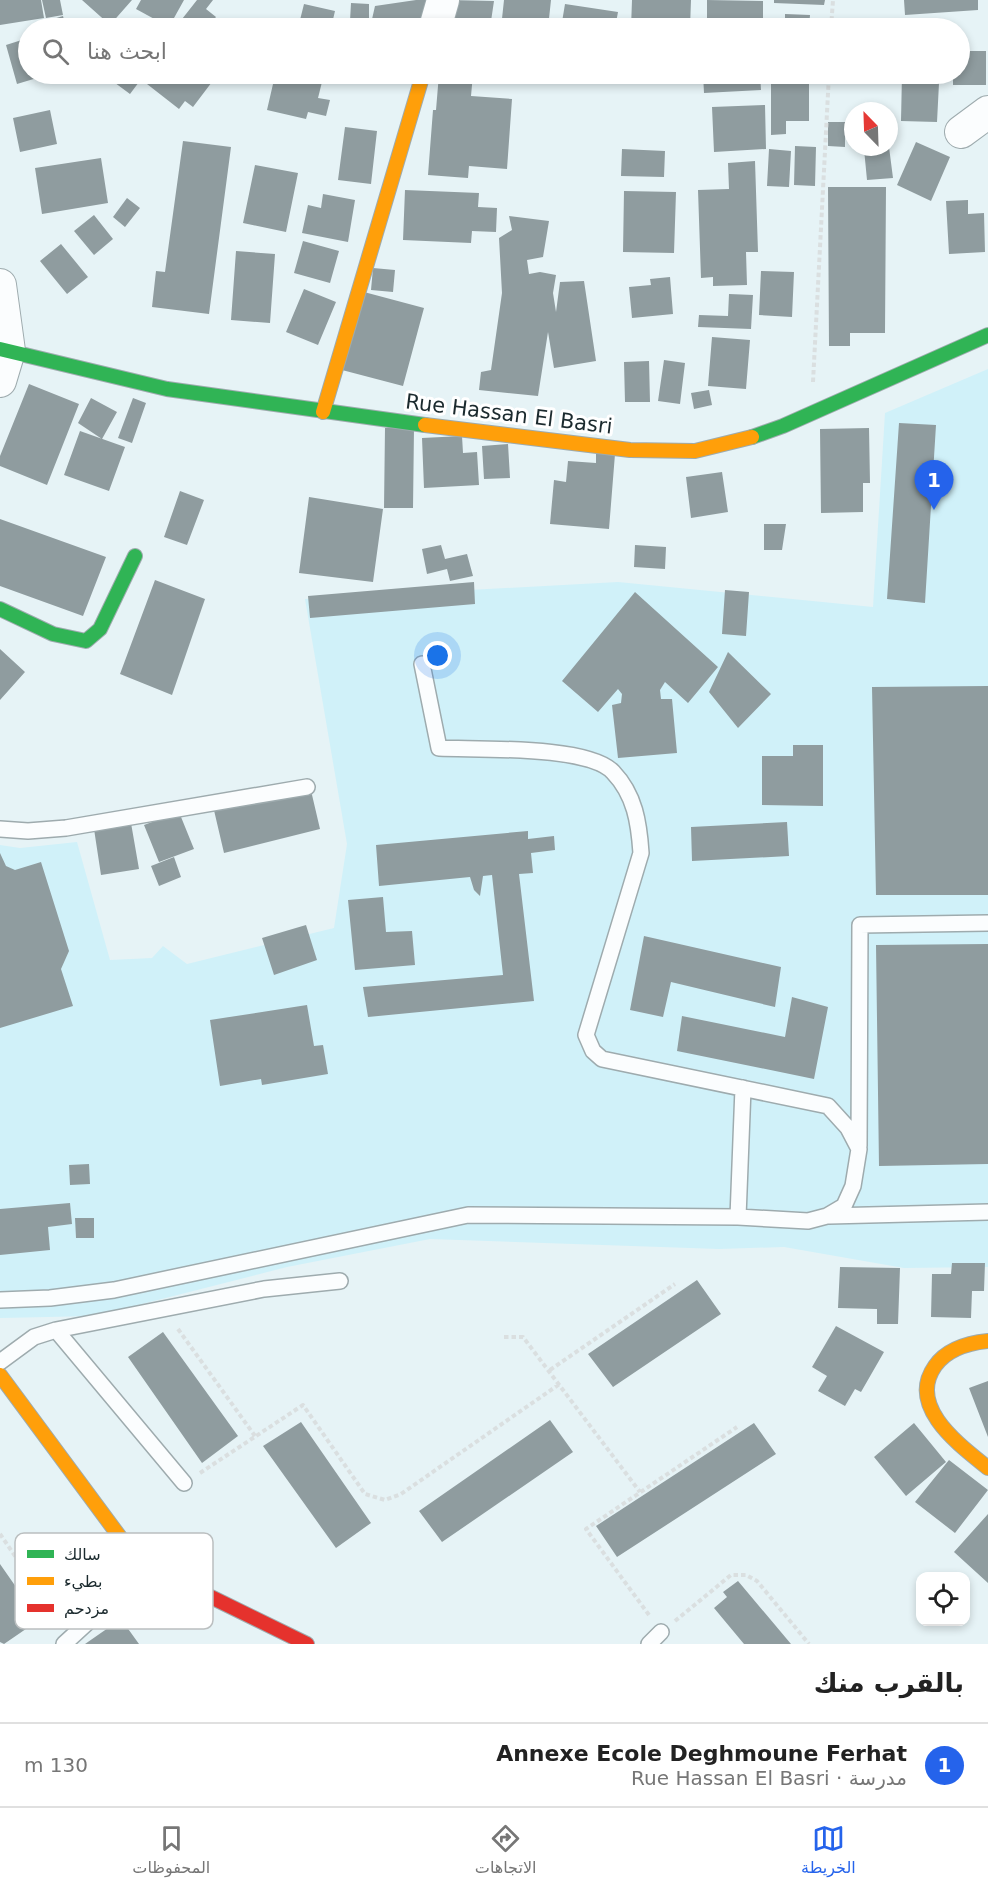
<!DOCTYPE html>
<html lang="ar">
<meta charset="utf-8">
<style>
:root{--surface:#fff;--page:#f6f6f6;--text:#222;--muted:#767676;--line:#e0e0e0;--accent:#2563eb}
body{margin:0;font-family:"DejaVu Sans","Noto Sans Arabic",sans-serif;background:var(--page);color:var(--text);direction:rtl}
.controls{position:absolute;right:18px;bottom:18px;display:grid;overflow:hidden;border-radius:12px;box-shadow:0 3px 9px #0003}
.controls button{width:54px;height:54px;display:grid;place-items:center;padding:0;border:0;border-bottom:2px solid var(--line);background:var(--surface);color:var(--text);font:30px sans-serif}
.compass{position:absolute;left:844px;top:102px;width:54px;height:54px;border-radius:50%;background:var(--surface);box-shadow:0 3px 9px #0003;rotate:337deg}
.you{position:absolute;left:438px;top:656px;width:21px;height:21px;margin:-15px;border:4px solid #fff;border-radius:50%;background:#1a73e8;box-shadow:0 0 0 9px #1a73e833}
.badge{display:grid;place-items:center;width:39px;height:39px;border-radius:50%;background:var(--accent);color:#fff;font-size:20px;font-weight:700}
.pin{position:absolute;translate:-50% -50px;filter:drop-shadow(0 2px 3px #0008)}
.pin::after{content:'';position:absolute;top:32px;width:21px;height:18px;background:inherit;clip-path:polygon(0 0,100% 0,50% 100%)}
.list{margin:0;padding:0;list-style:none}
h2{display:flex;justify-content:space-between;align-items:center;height:78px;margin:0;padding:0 24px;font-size:26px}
h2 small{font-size:20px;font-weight:400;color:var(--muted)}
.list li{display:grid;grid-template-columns:39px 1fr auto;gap:18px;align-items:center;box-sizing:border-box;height:84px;padding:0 24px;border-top:2px solid var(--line)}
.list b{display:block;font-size:22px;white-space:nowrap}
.list p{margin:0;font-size:20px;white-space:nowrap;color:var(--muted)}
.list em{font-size:20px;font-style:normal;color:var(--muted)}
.icon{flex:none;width:33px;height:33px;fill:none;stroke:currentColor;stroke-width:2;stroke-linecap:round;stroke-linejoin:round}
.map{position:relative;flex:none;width:988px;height:1644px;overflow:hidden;direction:ltr}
.search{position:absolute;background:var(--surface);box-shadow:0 3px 9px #0003;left:18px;right:18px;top:18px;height:66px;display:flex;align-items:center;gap:15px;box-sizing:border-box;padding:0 21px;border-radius:33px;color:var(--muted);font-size:22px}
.sheet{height:162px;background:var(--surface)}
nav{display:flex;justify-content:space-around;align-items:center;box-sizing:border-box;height:84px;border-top:2px solid var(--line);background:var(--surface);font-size:16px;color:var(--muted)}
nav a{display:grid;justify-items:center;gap:3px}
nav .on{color:var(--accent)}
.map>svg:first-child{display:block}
</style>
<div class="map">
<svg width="988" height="1644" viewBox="0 0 988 1644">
<rect width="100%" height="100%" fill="#e6f3f6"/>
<path fill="#d0f1f9" d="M988,369V1267L904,1268L784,1247L719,1249L430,1239L287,1267L95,1316L0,1318V845L20,848L77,842L110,960L152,958L163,946L187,964L334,928L347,844L305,599L618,582L873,607L885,413Z"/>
<path fill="#8f9c9f" d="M0,0H41L44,18L0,25Z
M42,0H60L63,15L46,18Z
M82,0H132L110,25Z
M141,0H184L169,27L136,9Z
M197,0H213L206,9L216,17L207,28H175Z
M416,0H428L422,28H370L375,6Z
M449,0L494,1L490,28H444Z
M504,0H551L548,28H501Z
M632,0H691L690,28H631Z
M707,0L763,1V28H707Z
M774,0H825L824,5L774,3Z
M904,0H978V10L905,15Z
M351,3L369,4V21H350Z
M304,4L335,11L331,28H298Z
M565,4L618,12L615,28H561Z
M785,14L810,15L809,28H785Z
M63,16L66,28H45L43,22Z
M28,38V74H50L17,84L6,45Z
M960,51H986V85H953V74H960Z
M109,74H145L130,94L107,77Z
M155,74H218L193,107L185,101L179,109L147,84Z
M264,74H324L318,98L330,100L326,116L308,112L306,119L267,110L273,84L262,82Z
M384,74H413L412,80Z
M439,74H473L471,96L512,99L507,169L469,166L468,178L428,175L433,110H436Z
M553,74H608L607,83Z
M703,74H760L761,90L704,93Z
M771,74H809V121H786V134L771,135Z
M902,74H924V82L939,83L937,122L901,121Z
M765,105L766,149L714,152L712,107Z
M50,110L57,144L20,152L13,118Z
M828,122H845V147L828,146Z
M345,127L377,131L371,184L338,180Z
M183,141L231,147L209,314L152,307L156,271L165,272Z
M916,142L950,157L931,201L897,185Z
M795,146L816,147L815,186L794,185Z
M889,147L893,178L867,180L864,149Z
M622,149L665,151L664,177L621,176Z
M769,149L791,151L789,187L767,186Z
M101,158L108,203L42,214L35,168Z
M755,161L758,252H746L747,285L713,286V277L701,278L698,190L729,189L728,163Z
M255,165L298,173L286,232L243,223Z
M828,187H886L885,333H850V346H829Z
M405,190L479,193L478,207L497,208L496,232L472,231L471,243L403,240Z
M624,191L676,192L674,253L623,252Z
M323,194L355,200L348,242L302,233L308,205L321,208Z
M127,198L140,208L125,227L113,217Z
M968,200V214L984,213L985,252L949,254L946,201Z
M94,215L113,239L94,255L74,231Z
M509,216L549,221L543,257L527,260L529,274L540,272L556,275L553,293L556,312L560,282L584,281L596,361L554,368L548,332L538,396L479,390L481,372L491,370L502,293L499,238L512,230Z
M303,241L339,251L330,283L294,273Z
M61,244L88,277L67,294L40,261Z
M236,251L275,254L270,323L231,320Z
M373,268L395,270L393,292L371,290Z
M761,271L794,272L792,317L759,315Z
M670,277L673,314L632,318L629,287L651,285L650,279Z
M304,289L336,302L318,345L286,332Z
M364,292L424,308L403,386L342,370Z
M729,294L753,295L751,329L698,327L699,315L728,316Z
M712,337L750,340L746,389L708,386Z
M664,360L685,363L680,404L658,401Z
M649,361L650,402H625L624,362Z
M29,384L79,404L47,485L0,466V456Z
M709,390L712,405L694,409L691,393Z
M91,398L117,412L102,439L78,423Z
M133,398L146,403L132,443L118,438Z
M899,423L936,425L925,603L887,599Z
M385,428H414L413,508H384Z
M869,428L870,483H863V512L821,513L820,429Z
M80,431L125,447L109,491L64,475Z
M462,436L463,453L477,452L479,485L424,488L422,438Z
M508,444L510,478L484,479L482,446Z
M596,453L615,454L609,529L550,524L554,480L566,482L568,461L596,463Z
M722,472L728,512L691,518L686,477Z
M180,491L204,500L187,545L164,537Z
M309,497L383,509L373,582L299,573Z
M0,519L106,557L83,616L0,586Z
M764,524H786L782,550H764Z
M441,545L445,559L467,554L473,576L450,581L447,569L427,574L422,549Z
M635,545L666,547L665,569L634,567Z
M155,580L205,599L172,695L120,674Z
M474,582L475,604L310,618L308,596Z
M725,590L749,592L746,636L722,634Z
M635,592L718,667L688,703L665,682L660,690L661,699H672L677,753L618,758L612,705L621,703L622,694L618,689L598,712L562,681Z
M0,649L25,672L0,700Z
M728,652L771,694L738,728L709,692Z
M988,686V895H876L872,687Z
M793,745H823V806L762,805V756H793Z
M309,782L320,829L224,853L213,806Z
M179,812L194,849L159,862L144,825Z
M787,822L789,856L692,861L691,827Z
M131,823L139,869L101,875L94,829Z
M528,831V839L554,836L555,850L531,853L533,873L519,874L534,1001L368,1017L363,987L503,975L492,875L483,876L480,896L474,890L470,877L379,886L376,845Z
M0,853L6,866L15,870L41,862L69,951L61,969L73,1006L0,1028Z
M174,857L181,877L159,886L151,866Z
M383,897L386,932L412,931L415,965L355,970L348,900Z
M306,925L317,960L274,975L262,938Z
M644,936L781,967L775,1007L671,982L663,1017L630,1010Z
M988,944V1164L879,1166L876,945Z
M792,997L828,1007L814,1079L677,1051L682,1016L785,1037Z
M307,1005L314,1046L323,1045L328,1074L262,1085L261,1079L220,1086L210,1020Z
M89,1164L90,1184L70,1185L69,1165Z
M70,1203L72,1224L48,1227L50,1250L0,1255V1209Z
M75,1218H94V1238H76Z
M952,1263H985L984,1291H972L971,1318L931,1317L932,1274H951Z
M840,1267L900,1268L898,1324H877V1309L838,1308Z
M697,1280L721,1314L613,1387L588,1354Z
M836,1326L884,1352L861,1392L855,1389L845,1406L818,1391L827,1376L812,1367Z
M163,1332L238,1436L202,1463L128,1357Z
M988,1381V1437L969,1388Z
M550,1420L573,1452L442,1542L419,1511Z
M301,1422L371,1523L336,1548L263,1446Z
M754,1423L776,1454L617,1557L596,1526Z
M914,1423L946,1462L906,1496L874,1457Z
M949,1460L988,1490L955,1533L915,1502Z
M988,1514V1583L954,1552Z
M0,1564L39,1620L4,1644L0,1642Z
M738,1581L770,1619L791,1644H744L714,1608L727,1597L723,1592Z
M121,1619L139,1644H85Z"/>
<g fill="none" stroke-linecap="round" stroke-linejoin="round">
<g stroke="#9eabae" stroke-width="18">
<path id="lane" d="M0,829L28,831L66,828L307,787
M859,1146L860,925L988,923
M829,1216L988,1212
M738,1217L743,1088
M0,1300L50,1298L114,1290L468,1215L738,1217L808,1221L827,1216L844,1206L853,1186L859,1149L848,1128L828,1106L602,1059L593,1051L586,1035L641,853C639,823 635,795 613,772C588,745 476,750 439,748L422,664
M56,1330L184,1483
M0,1362L34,1337L56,1330L264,1289L340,1281
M64,1644L149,1566
M649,1644L661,1632"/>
</g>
<g stroke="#9eabae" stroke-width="34">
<path id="street" d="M435,28L443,0
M961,132L988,112
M0,285L9,351L0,381"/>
</g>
<g stroke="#9eabae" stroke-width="16">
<path id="fast" d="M0,349L167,389L425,425
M752,437L783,426L988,335
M0,609L53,634L86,641L100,629L135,556"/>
</g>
<g stroke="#9eabae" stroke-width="16">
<path id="slow" d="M323,412L423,74
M425,425L630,450L695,451L752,437
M988,1341C968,1343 947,1349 935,1366C906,1407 961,1446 988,1468
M0,1375L128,1548L149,1566L166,1575"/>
</g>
<g stroke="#9eabae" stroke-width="16">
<path id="jam" d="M166,1575L307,1644"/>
</g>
<path stroke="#dadfe0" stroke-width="4" stroke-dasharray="4.5 3" stroke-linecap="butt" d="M831,28L833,0
M813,382L829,74
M178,1329L255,1436
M504,1337H523L640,1492
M550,1370L675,1284
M200,1473L303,1405L365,1494L385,1500L401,1494L561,1383
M0,1534L60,1622
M649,1615L586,1529L737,1427
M675,1621L731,1575H746L757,1581L809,1644"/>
<use href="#lane" stroke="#fbfdfe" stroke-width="15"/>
<use href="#street" stroke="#fbfdfe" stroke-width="32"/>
<use href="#fast" stroke="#30b455" stroke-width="14"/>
<use href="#slow" stroke="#ff9f0a" stroke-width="14"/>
<use href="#jam" stroke="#e5322d" stroke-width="14"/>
</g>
<g text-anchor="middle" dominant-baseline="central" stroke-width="6" stroke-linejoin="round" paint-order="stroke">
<g font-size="21" fill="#1b2a2e" stroke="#fff">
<text transform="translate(509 414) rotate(7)">Rue Hassan El Basri</text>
</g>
</g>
<rect x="15" y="1533" width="198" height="96" rx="9" fill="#fff" stroke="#bbbfc0" stroke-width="1.5"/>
<rect x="27" y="1550" width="27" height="8" fill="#30b455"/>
<rect x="27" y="1577" width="27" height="8" fill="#ff9f0a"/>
<rect x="27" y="1604" width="27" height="8" fill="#e5322d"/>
<g font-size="16" fill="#1b2a2e">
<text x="64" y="1560">سالك</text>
<text x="64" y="1587">بطيء</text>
<text x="64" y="1614">مزدحم</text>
</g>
</svg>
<div class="controls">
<button><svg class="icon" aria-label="locate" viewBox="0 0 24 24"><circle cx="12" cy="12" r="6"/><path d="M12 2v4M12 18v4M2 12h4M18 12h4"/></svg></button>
</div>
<svg class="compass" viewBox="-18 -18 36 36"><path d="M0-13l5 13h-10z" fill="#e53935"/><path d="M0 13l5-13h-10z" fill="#767676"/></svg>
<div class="you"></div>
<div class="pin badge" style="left:934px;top:510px">1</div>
<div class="search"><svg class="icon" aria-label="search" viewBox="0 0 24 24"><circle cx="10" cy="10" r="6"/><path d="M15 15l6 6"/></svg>ابحث هنا</div>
</div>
<section class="sheet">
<h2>بالقرب منك<small></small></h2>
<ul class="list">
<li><span class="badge">1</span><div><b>Annexe Ecole Deghmoune Ferhat</b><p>مدرسة · Rue Hassan El Basri</p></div><em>130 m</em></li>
</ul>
</section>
<nav>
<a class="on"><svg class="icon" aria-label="map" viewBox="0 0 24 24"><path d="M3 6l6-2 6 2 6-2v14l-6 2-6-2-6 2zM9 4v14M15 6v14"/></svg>الخريطة</a>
<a><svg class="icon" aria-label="directions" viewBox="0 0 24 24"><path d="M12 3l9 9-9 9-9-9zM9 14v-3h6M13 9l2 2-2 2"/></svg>الاتجاهات</a>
<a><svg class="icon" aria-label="saved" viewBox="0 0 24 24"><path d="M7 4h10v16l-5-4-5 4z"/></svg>المحفوظات</a>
</nav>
